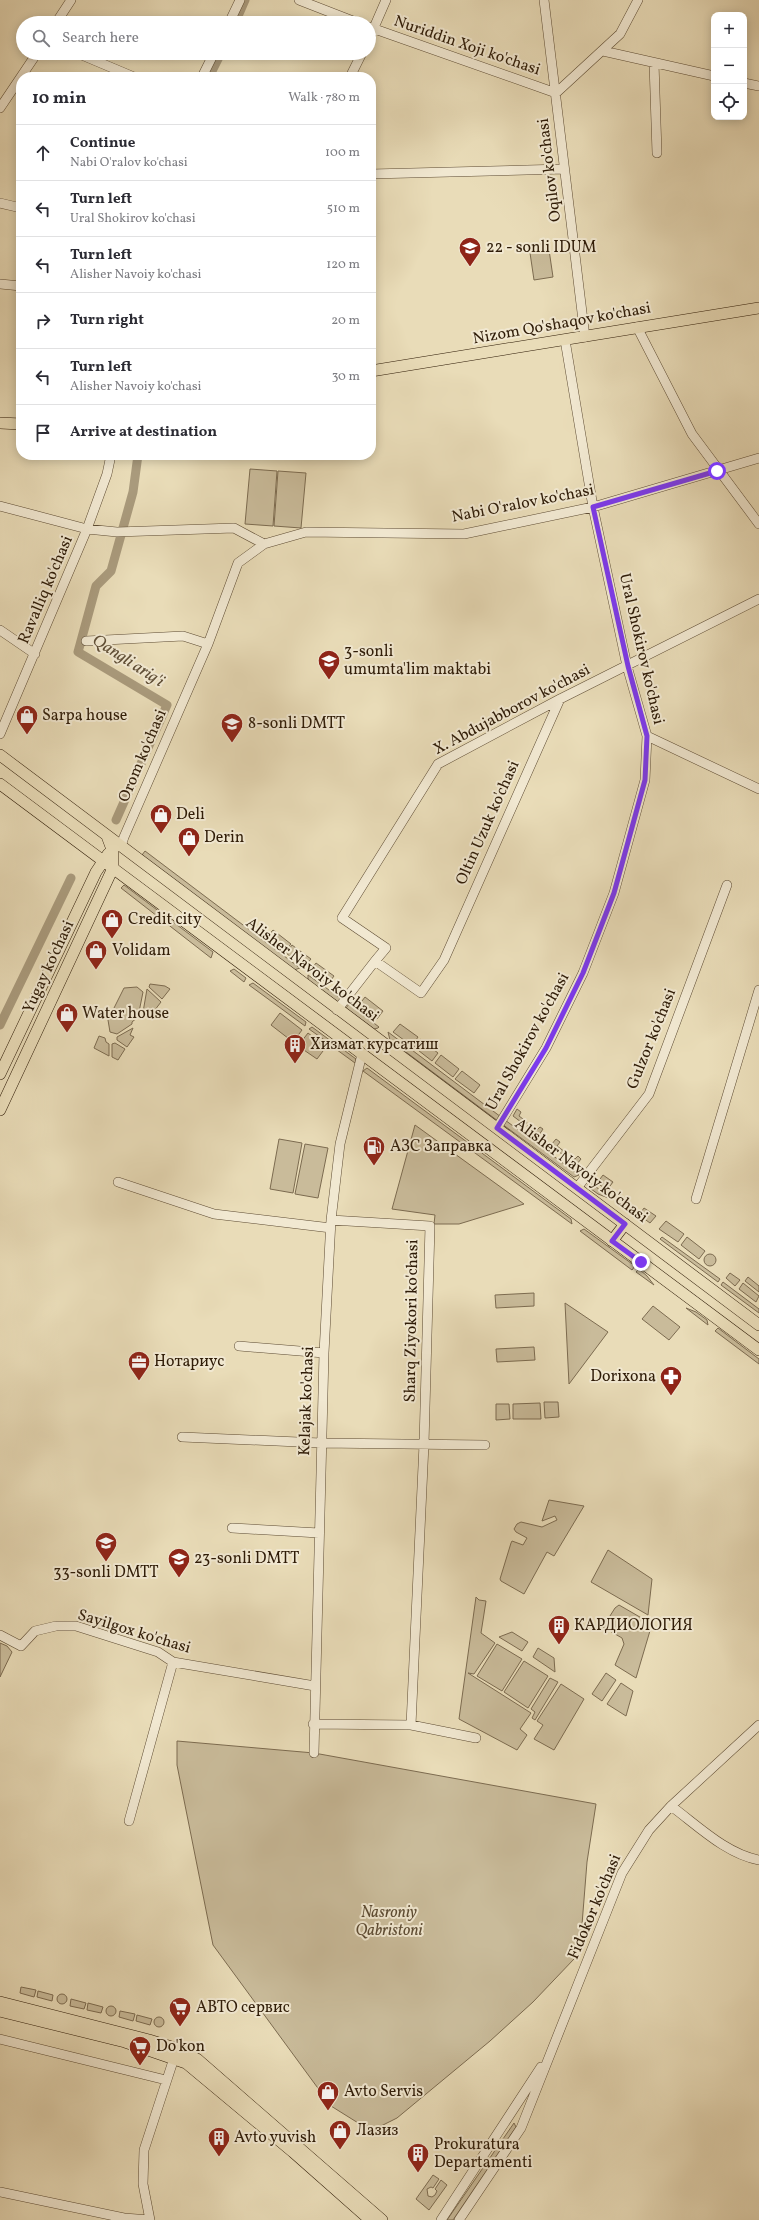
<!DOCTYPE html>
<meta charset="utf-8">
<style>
:root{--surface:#fff;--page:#f7f7f7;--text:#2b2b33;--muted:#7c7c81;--line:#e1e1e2}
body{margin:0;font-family:Vollkorn,serif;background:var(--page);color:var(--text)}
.controls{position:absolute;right:12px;top:12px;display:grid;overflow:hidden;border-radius:8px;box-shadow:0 2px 10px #0003}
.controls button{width:36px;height:36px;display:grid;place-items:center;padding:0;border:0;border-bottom:1px solid var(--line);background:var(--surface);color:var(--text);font:20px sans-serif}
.stop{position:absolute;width:12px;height:12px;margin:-9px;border:3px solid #7c3aed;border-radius:50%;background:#fff}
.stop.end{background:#7c3aed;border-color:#fff;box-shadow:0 1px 4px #0008}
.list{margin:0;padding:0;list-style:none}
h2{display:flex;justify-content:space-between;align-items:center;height:52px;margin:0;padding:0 16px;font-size:17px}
h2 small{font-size:13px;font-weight:400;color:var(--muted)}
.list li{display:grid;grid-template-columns:26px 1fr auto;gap:12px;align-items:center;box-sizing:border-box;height:56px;padding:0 16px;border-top:1px solid var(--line)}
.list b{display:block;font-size:15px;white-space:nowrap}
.list p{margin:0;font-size:13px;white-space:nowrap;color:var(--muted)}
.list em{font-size:13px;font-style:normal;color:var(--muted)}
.icon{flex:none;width:22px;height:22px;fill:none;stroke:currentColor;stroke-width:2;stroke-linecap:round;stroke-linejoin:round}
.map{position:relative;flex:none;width:759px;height:2220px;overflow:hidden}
.search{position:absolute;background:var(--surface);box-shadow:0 2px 10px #0003;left:16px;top:16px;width:360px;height:44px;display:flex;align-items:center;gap:10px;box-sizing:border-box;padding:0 14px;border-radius:22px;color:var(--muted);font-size:15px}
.panel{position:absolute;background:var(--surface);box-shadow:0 2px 10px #0003;left:16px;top:72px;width:360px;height:388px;border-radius:16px}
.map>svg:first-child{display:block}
</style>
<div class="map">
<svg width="759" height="2220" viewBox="0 0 759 2220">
<rect width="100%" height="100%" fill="#e9dcb8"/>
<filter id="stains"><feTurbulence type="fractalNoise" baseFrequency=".005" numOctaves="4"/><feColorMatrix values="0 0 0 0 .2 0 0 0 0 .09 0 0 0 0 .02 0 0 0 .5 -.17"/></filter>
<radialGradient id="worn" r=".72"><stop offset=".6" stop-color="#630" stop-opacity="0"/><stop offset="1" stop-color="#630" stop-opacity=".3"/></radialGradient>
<path fill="#c9bb9a" stroke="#7c6b50" d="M548,243L553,277L534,280L529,246Z
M250,469L277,471L273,526L245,524Z
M278,471L306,473L301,528L274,526Z
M145,851L300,968L294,970L142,855Z
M124,885L213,952L211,958L121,888Z
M273,930L291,944L284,952L266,938Z
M292,945L311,959L304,967L286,953Z
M316,963L334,976L328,984L310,971Z
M234,969L246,978L244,982L230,971Z
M308,975L343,1000L338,1002L308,980Z
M253,983L306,1022L305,1026L249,985Z
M150,984L165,986L170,989L162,999L149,987Z
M137,987L143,992L138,1017L132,1022V1024L117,1034L110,1032L108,1020L124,988Z
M147,989L161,1002L151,1015L146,1012L142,1018Z
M365,997L383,1011L377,1019L359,1005Z
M349,1004L379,1027L378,1028L374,1029L346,1008Z
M280,1013L302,1030L293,1042L271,1025Z
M400,1024L418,1037L412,1046L393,1032Z
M312,1027L331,1041L330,1044L309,1029Z
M133,1028L130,1035L134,1037L127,1047L117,1040V1037Z
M388,1032L501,1117L498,1121L390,1040Z
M308,1033L326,1047L317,1059L298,1046Z
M99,1036L105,1038L106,1042L109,1044V1056L94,1048Z
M420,1039L438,1053L432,1061L414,1047Z
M115,1043L125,1049L118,1060L112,1057V1044Z
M337,1045L356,1059L355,1063L333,1047Z
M441,1055L459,1069L453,1077L435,1063Z
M367,1068L571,1219L572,1224L363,1071Z
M462,1071L480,1085L474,1093L455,1079Z
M517,1109L521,1112L519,1116L527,1122L525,1125L513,1116Z
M505,1120L579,1175L574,1177L502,1124Z
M529,1124L537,1130L540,1127L543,1129L539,1135L527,1127Z
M415,1125L524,1204L459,1224H434L435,1215L392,1209Z
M279,1139L302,1143L293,1193L270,1189Z
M556,1139L560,1142L557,1146L565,1152L563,1155L551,1145Z
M305,1144L328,1148L318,1198L295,1194Z
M567,1154L575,1159L578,1156L581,1159L577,1164L565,1156Z
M603,1175L613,1182L607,1190L597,1183Z
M590,1182L611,1199L598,1194L587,1186Z
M644,1208L656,1216L650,1223L639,1215Z
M666,1221L684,1234L678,1242L659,1229Z
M584,1229L635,1266L632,1270L580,1231Z
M662,1237L720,1279L718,1282L660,1239Z
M687,1237L705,1251L699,1259L681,1245Z
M704 1260a6 6 0 1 1 12 0a6 6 0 1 1-12 0Z
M639,1269L647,1276L654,1285L636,1272Z
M730,1273L740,1280L735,1286L726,1278Z
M748,1277L759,1286V1292L745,1281Z
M723,1282L759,1309V1313L721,1285Z
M743,1283L759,1296L756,1302L739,1289Z
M534,1293V1306L496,1308L495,1295Z
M565,1303L608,1332L569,1384Z
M653,1306L680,1327L669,1340L642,1319Z
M686,1308L696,1312L707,1320L708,1325Z
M718,1328L759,1359V1364L715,1331Z
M534,1347L535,1360L497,1362L496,1349Z
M544,1402H558L559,1417L545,1418Z
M540,1403L541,1419H513V1404Z
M496,1404H509L510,1419L496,1420Z
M549,1500L584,1506L554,1556L547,1552L524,1594L501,1581L500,1579L511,1543L512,1541L523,1545L527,1538L516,1532L514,1529L517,1524L521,1522L542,1527L557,1520L555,1516L542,1521Z
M608,1550L652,1579L648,1615L591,1582Z
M476,1597L479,1600L486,1601L481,1633L495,1643L474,1674L468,1673L531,1713L520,1729L527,1735L517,1750L459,1719Z
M619,1605L652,1624L636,1678L615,1665L624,1644L622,1638L603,1627L615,1608Z
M512,1632L528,1642L522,1651L499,1637Z
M0,1643L7,1646L12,1652L0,1677Z
M497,1644L522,1659L502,1691L477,1676Z
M538,1648L554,1658L555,1672L533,1657Z
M524,1661L548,1676L528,1708L504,1692Z
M606,1673L616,1680L602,1701L592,1694Z
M550,1678L558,1682L535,1720L532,1718L535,1712L531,1709Z
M621,1683L633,1691L626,1716L607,1704Z
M561,1684L584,1699L554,1750L534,1739L543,1725L537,1721Z
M177,1741L314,1753L596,1804L587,1862L581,1937L574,1959L533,2002L490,2041L397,2118L371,2131L331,2106L213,1945L177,1765Z
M21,1987L36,1990L34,1997L20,1993Z
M38,1991L53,1995L52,2001L37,1997Z
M57 1999a5 5 0 1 1 10 0a5 5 0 1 1-10 0Z
M71,1999L86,2003L84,2009L70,2006Z
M88,2003L103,2007L101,2013L87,2010Z
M106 2011a5 5 0 1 1 10 0a5 5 0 1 1-10 0Z
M120,2011L135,2014L133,2021L119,2017Z
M137,2015L152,2019L150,2025L136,2021Z
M154 2022a5 5 0 1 1 10 0a5 5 0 1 1-10 0Z
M514,2123L516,2127L453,2220H447Z
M433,2175L439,2179L433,2188L431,2187L427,2189L428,2196L432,2197L435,2195L437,2191L435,2189L441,2180L447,2185L429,2210L416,2199Z"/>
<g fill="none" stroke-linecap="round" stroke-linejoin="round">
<path stroke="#a99a7c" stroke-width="9" d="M235,23L245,0
M209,77L221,53
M116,820L167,705L78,652L96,586L111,571L133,492L138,455
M0,1025L71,878"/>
<g stroke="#5d4b33" stroke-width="10">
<path id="minor" d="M299,0L358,23
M544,0L585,337
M56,23L71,0
M229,23L240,0
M369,27L556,93L620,34L638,0
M369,39L386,0
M603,51L714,76
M77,53L134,77
M654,63L657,153
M202,77L214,53
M350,77L362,53
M744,83L759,86
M0,108L37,53
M371,174L564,169
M0,203L21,208
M0,284L21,286
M637,327L692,434L759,524
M0,506L87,529L117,532L234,528L264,544
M0,630L35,654
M86,641L183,636L208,644
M0,734L87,529L107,474L111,455
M647,736L759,789
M121,846L124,837L208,644L238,563L264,544L306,532L464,534L593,507L759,458
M375,961L386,948L342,918L438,764L560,699L759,599
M337,1010L375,961L421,993L444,960L560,699
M497,1128L546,1048L583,973L614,893L645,780L647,736L627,666L593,507L565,340
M118,1182L214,1214L331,1228
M577,1188L649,1094L727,885
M696,1199L759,990
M331,1220L430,1226L424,1444L411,1725
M239,1346L324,1353
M182,1437L321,1443L485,1445
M232,1528L319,1533
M0,1635L21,1646L35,1631L56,1626H76L158,1652L173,1662L315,1686
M313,1724L411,1725L476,1738
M314,1753L324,1353L331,1220L340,1144L362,1054
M671,1806C697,1825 726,1854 759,1860
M129,1821L173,1662
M0,2039L166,2080
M0,2192L124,2218L150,2220L143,2184L144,2150L176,2052
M441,2220L541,2067
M459,2220L521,2128L622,1873L649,1830L671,1806L759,1725"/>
</g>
<g stroke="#2e1b07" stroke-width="12">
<path id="major" d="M371,371L759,308
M0,423L21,424
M0,755L759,1325
M0,784L759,1350
M0,1074L96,872L108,854
M0,1110L113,868V852L107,836
M612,1241L625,1224
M0,2002L149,2040L178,2049L197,2059L382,2220
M0,2011L125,2042L186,2063L293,2152L370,2220"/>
</g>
<use href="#minor" stroke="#f1e8d1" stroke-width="9"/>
<use href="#major" stroke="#e9dcb8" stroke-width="11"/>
</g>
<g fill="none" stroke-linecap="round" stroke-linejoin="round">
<path stroke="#7c3aed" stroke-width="5" d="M641,1262L612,1241L625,1224L497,1128L546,1048L583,973L614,893L645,780L647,736L628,666L593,507L717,471"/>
</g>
<defs>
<g id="school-pin" transform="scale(1.15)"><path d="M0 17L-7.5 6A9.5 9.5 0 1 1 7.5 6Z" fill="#8f2418" stroke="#f1e8d1"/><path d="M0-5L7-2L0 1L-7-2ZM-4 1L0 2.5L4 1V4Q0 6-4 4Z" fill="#fff"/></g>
<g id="shop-pin" transform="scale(1.15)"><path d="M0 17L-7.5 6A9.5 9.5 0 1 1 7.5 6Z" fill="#8f2418" stroke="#f1e8d1"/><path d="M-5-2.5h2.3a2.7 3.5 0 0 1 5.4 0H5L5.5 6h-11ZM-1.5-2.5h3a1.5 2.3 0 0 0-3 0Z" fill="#fff"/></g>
<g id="building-pin" transform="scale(1.15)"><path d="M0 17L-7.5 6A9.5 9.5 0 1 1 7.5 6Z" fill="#8f2418" stroke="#f1e8d1"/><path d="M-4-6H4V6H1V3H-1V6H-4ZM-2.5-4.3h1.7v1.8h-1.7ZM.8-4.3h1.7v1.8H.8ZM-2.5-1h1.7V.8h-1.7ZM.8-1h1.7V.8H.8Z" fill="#fff"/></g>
<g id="fuel-pin" transform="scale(1.15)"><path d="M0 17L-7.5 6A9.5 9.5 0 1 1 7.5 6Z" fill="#8f2418" stroke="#f1e8d1"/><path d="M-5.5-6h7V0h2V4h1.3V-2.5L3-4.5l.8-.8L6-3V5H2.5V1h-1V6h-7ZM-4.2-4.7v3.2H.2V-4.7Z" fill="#fff"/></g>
<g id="office-pin" transform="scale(1.15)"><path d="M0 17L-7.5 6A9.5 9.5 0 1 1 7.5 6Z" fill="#8f2418" stroke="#f1e8d1"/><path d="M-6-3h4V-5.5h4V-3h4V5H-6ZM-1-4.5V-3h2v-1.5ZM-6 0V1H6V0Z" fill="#fff"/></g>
<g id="pharmacy-pin" transform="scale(1.15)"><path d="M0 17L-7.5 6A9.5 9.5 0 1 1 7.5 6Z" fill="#8f2418" stroke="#f1e8d1"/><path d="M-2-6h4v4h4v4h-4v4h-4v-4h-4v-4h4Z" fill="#fff"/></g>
<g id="supermarket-pin" transform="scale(1.15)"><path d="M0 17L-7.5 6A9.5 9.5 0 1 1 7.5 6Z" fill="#8f2418" stroke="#f1e8d1"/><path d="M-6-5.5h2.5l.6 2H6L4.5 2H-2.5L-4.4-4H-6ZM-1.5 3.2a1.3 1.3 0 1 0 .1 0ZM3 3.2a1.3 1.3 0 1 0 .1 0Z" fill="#fff"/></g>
</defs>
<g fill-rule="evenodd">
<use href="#school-pin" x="470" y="248"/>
<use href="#school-pin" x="329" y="661"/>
<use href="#shop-pin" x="27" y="716"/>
<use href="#school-pin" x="232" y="724"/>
<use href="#shop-pin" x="161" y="815"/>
<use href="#shop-pin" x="189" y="838"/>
<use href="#shop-pin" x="112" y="920"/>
<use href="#shop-pin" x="96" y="951"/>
<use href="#shop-pin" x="67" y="1014"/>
<use href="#building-pin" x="295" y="1045"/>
<use href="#fuel-pin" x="374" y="1147"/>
<use href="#office-pin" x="139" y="1362"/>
<use href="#pharmacy-pin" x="671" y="1377"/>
<use href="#school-pin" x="106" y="1543"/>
<use href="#school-pin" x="179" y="1559"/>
<use href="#building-pin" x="559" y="1626"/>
<use href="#supermarket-pin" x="180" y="2008"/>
<use href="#supermarket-pin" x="140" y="2047"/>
<use href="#shop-pin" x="328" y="2092"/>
<use href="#shop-pin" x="340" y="2131"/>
<use href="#building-pin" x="219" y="2138"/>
<use href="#building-pin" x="418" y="2154"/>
</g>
<g text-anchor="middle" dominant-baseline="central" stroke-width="4" stroke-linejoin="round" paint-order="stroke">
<g font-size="16" fill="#2e1b07" stroke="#f1e8d1">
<text transform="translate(467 46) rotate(19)">Nuriddin Xoji ko'chasi</text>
<text transform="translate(550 170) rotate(-97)">Oqilov ko'chasi</text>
<text transform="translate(562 324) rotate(-10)">Nizom Qo'shaqov ko'chasi</text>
<text transform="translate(523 504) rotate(-11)">Nabi O'ralov ko'chasi</text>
<text transform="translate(46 590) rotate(-67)">Ravalliq ko'chasi</text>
<text transform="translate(641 649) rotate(77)">Ural Shokirov ko'chasi</text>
<text transform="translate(512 710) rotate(-28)">X. Abdujabborov ko'chasi</text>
<text transform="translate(143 756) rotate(-67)">Orom ko'chasi</text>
<text transform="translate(488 823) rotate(-66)">Oltin Uzuk ko'chasi</text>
<text transform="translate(49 967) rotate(-65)">Yugay ko'chasi</text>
<text transform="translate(312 970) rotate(37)">Alisher Navoiy ko'chasi</text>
<text transform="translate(652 1039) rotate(-68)">Gulzor ko'chasi</text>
<text transform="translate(528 1042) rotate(-61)">Ural Shokirov ko'chasi</text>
<text transform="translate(581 1171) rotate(37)">Alisher Navoiy ko'chasi</text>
<text transform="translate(412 1321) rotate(-89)">Sharq Ziyokori ko'chasi</text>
<text transform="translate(307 1401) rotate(-88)">Kelajak ko'chasi</text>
<text transform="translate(134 1632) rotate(17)">Sayilgox ko'chasi</text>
<text transform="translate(595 1907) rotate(-67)">Fidokor ko'chasi</text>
</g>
<g font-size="16" fill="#2e1b07" stroke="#f1e8d1" text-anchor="start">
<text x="486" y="248">22 - sonli IDUM</text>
<text x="344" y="652">3-sonli<tspan x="344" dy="18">umumta'lim maktabi</tspan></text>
<text x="42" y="716">Sarpa house</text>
<text x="248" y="724">8-sonli DMTT</text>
<text x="176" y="815">Deli</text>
<text x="204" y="838">Derin</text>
<text x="128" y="920">Credit city</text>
<text x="112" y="951">Volidam</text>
<text x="82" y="1014">Water house</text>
<text x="310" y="1045">Хизмат курсатиш</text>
<text x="390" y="1147">АЗС Заправка</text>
<text x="154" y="1362">Нотариус</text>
<text x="656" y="1377" text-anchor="end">Dorixona</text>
<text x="194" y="1559">23-sonli DMTT</text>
<text x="106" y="1573" text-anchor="middle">33-sonli DMTT</text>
<text x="574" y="1626">КАРДИОЛОГИЯ</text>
<text x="196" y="2008">АВТО сервис</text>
<text x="156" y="2047">Do'kon</text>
<text x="344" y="2092">Avto Servis</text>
<text x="356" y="2131">Лазиз</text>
<text x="234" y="2138">Avto yuvish</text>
<text x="434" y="2145">Prokuratura<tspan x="434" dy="18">Departamenti</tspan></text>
</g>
<g font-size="16" font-style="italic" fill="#5c4b33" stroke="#f1e8d1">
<text x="389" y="1913">Nasroniy<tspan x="389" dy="18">Qabristoni</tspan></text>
</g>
<g font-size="17" font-style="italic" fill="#5f4e36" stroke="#f1e8d1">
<text transform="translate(128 661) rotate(33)">Qangli arig'i</text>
</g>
</g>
<rect width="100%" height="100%" filter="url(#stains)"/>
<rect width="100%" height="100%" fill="url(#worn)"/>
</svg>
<div class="controls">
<button>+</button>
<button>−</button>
<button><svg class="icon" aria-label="locate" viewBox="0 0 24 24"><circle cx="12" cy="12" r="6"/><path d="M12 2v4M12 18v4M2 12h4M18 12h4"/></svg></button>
</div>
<div class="stop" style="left:717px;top:471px"></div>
<div class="stop end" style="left:641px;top:1262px"></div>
<div class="search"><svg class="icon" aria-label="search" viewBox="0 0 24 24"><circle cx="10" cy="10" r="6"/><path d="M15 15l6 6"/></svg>Search here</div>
<section class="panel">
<h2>10 min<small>Walk · 780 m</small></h2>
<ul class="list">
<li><svg class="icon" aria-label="ahead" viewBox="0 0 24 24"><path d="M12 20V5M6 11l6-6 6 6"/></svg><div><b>Continue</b><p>Nabi O'ralov ko'chasi</p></div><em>100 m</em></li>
<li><svg class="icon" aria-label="left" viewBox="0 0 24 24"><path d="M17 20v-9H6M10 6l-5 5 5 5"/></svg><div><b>Turn left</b><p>Ural Shokirov ko'chasi</p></div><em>510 m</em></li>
<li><svg class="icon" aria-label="left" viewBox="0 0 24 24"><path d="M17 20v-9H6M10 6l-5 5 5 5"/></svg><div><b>Turn left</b><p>Alisher Navoiy ko'chasi</p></div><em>120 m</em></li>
<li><svg class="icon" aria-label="right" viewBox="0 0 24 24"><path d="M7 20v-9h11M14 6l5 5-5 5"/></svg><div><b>Turn right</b></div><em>20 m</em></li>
<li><svg class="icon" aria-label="left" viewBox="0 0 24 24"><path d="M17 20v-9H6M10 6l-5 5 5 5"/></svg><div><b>Turn left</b><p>Alisher Navoiy ko'chasi</p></div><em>30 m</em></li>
<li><svg class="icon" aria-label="arrive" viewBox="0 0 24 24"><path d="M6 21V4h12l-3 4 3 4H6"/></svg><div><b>Arrive at destination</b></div></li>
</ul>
</section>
</div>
